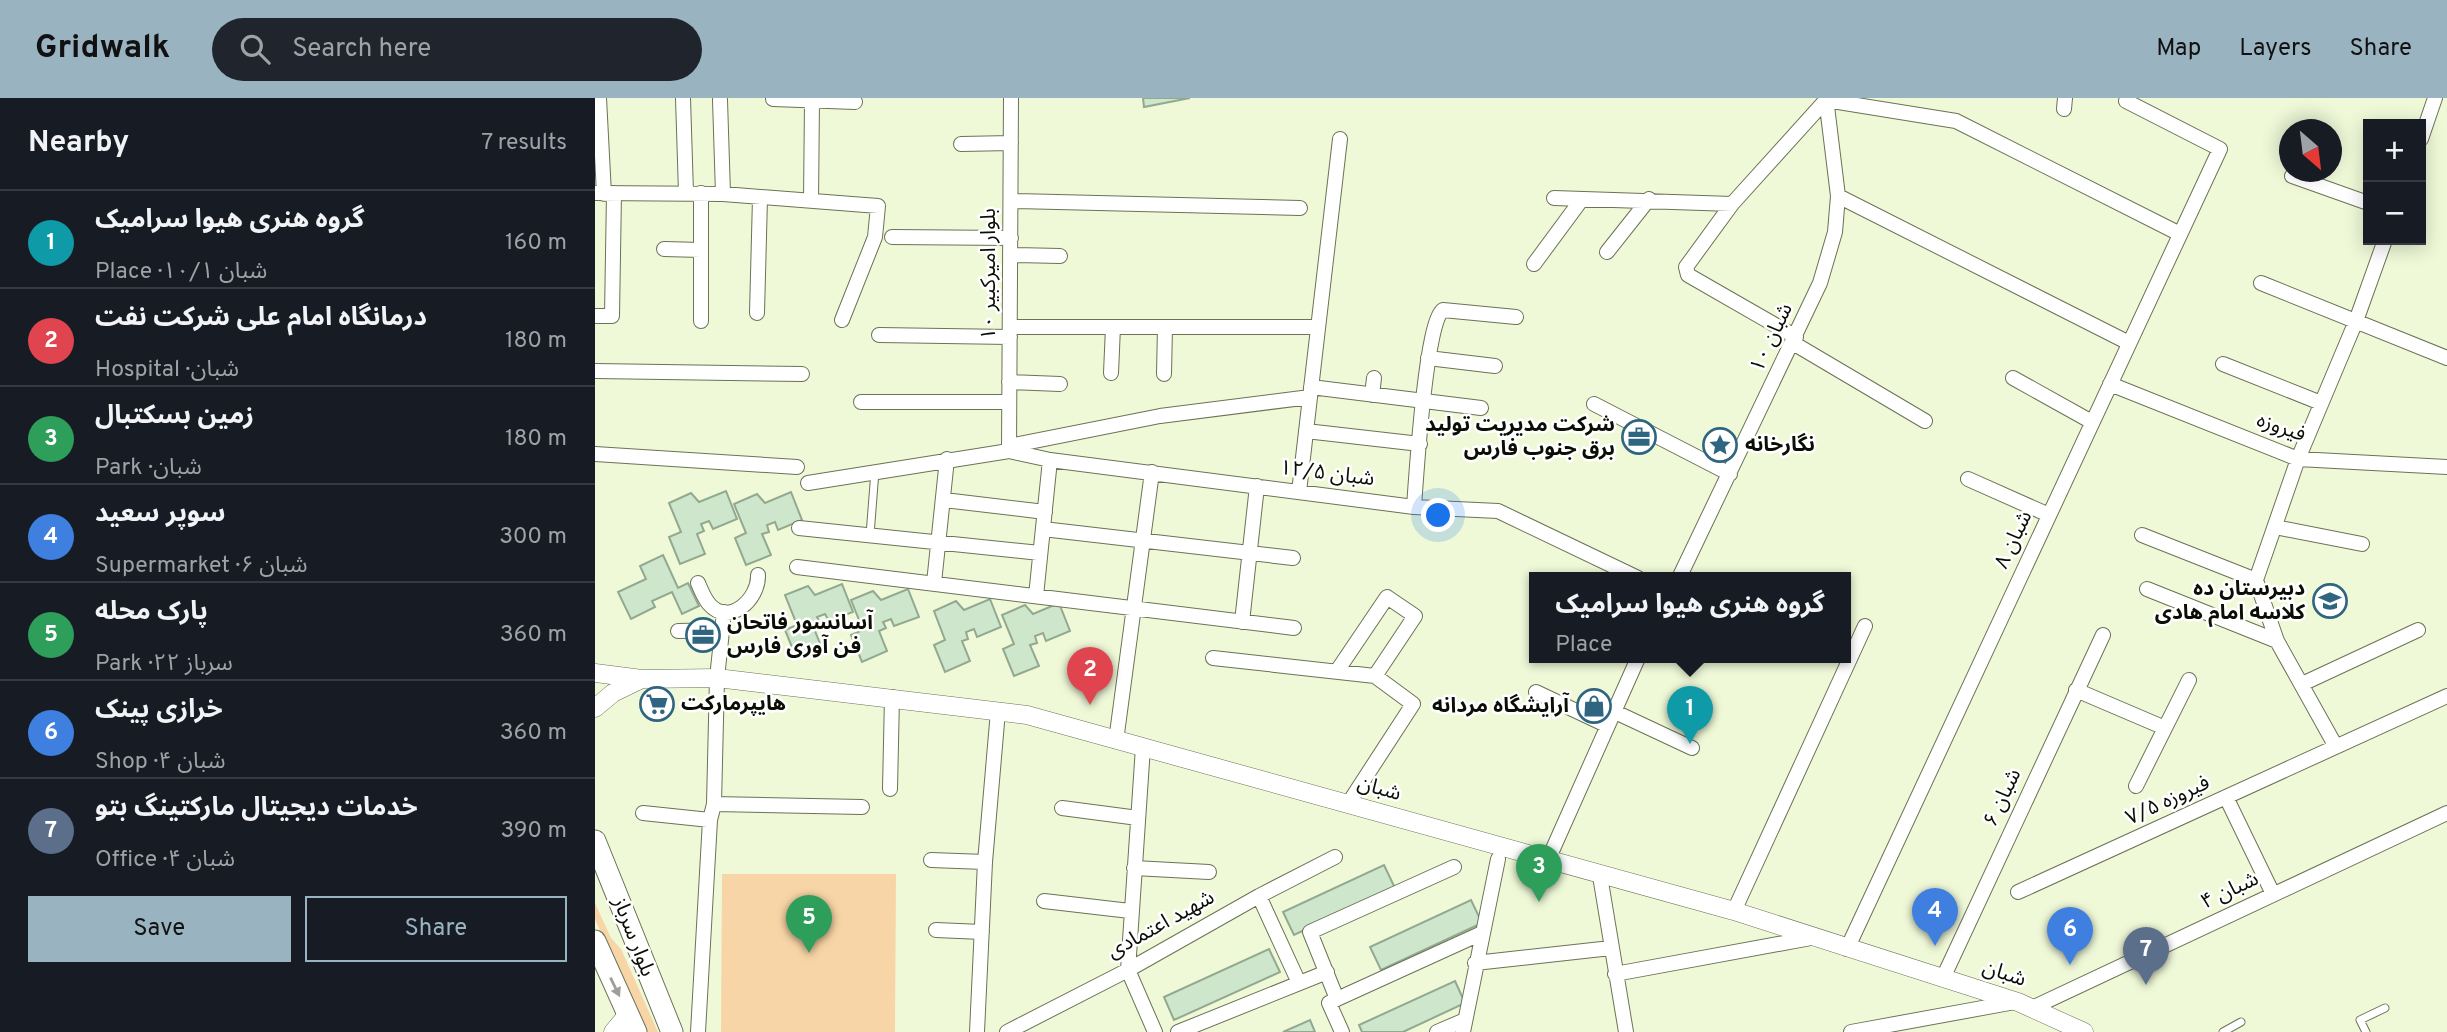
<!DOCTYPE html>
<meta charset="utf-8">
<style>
:root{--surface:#171b24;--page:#20242c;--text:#f1f3f6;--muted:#9ea1a6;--line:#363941;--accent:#9ab3c1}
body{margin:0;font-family:Overpass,"Noto Sans Arabic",sans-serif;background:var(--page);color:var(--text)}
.controls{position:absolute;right:21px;top:21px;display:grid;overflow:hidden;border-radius:0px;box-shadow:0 4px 18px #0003}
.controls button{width:63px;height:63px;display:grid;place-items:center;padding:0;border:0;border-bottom:2px solid var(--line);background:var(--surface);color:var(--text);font:35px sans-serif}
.compass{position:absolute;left:1684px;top:21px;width:63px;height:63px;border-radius:50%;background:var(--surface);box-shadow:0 4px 18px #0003;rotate:152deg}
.you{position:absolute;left:844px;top:418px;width:24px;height:24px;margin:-18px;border:5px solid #fff;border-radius:50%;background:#1a73e8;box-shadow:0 0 0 10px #1a73e833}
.badge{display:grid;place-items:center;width:46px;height:46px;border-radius:50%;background:var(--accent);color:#fff;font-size:23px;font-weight:700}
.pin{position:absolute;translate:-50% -58px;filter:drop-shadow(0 2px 4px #0008)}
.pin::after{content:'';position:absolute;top:37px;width:24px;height:21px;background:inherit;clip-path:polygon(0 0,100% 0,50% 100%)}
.popup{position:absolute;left:934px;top:474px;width:322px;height:91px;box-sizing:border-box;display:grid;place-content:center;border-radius:0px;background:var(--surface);filter:drop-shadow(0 2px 5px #0005);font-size:23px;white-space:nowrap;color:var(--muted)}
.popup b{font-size:26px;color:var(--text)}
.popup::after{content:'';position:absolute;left:50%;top:100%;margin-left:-14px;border:14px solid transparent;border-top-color:var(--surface)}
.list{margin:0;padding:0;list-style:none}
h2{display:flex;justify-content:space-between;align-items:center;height:91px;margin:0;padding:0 28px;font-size:30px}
h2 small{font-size:23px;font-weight:400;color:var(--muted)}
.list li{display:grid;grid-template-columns:46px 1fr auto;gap:21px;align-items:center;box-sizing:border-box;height:98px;padding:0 28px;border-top:2px solid var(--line)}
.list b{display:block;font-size:26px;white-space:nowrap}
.list p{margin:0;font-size:23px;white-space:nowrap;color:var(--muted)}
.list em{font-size:23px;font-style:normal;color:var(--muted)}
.actions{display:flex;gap:14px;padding:21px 28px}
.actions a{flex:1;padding:16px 0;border:2px solid var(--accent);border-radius:0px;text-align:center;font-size:24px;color:var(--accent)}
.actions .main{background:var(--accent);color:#111}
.icon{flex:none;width:38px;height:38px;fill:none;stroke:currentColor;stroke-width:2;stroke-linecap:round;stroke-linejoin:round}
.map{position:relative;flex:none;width:1852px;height:934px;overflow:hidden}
header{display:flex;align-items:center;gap:42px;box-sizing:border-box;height:98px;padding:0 35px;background:var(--accent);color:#111}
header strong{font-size:33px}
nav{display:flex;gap:38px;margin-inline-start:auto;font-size:24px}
.search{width:490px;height:63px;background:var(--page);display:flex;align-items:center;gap:18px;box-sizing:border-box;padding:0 24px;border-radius:38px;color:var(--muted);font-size:26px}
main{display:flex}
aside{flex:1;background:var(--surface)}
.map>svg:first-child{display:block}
</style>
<header>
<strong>Gridwalk</strong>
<div class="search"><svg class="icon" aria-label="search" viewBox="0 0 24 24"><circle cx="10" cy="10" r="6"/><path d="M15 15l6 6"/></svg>Search here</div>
<nav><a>Map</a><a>Layers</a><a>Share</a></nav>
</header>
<main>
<aside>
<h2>Nearby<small>7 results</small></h2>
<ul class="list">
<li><span class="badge" style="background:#0f9aa8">1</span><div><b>گروه هنری هیوا سرامیک</b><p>Place · ۱۰/۱ شبان</p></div><em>160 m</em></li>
<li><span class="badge" style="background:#e0444e">2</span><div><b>درمانگاه امام علی شرکت نفت</b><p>Hospital · شبان</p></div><em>180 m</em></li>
<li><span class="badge" style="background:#2e9e5b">3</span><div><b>زمین بسکتبال</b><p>Park · شبان</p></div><em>180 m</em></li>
<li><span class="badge" style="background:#3f7fe0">4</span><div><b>سوپر سعید</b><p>Supermarket · ۶ شبان</p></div><em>300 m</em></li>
<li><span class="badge" style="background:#2e9e5b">5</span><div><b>پارک محله</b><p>Park · سرباز ۲۲</p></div><em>360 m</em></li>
<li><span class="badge" style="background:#3f7fe0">6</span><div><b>خرازی پینک</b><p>Shop · ۴ شبان</p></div><em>360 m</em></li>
<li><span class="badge" style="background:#5c6f8a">7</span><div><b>خدمات دیجیتال مارکتینگ بتو</b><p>Office · ۴ شبان</p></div><em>390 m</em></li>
</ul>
<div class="actions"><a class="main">Save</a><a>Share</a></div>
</aside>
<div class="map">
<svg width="1852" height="934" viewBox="0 0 1852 934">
<rect width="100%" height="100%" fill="#eff9d8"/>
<path fill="#f8d5a6" d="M127,776H301L300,934H126Z
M0,805L16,840L26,851L63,934H48L0,821Z"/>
<path fill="#cee6cc" stroke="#92a990" stroke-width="2" d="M548,0H595L549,9Z
M131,393L142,421L118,431L114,423L106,426L109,433L102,436L110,456L85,466L74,439L86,434L74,405L96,395L104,404Z
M196,394L207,422L183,432L180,424L172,427L174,434L167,436L176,457L151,467L140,440L151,435L139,406L162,396L170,405Z
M68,457L83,490L93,485L104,508L87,516L77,494L57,503L60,509L36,521L23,494L51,481L45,468Z
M247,486L258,514L234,523L230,516L222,519L225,525L218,528L226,548L201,559L190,532L202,527L190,497L213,488L220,497Z
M313,491L324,519L299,528L296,521L288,524L291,530L284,533L292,553L267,564L256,537L268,532L256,502L278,493L286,502Z
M395,501L406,529L382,539L379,531L371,534L373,541L367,543L375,563L350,574L339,547L350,542L339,513L361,503L369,512Z
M464,505L475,533L451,543L448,535L440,538L442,545L435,547L444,568L419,578L408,551L419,546L407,517L430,507L438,516Z
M789,767L800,790L699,837L688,814Z
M876,802L887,825L786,872L775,849Z
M674,851L685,874L579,922L569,899Z
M860,883L870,905L808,934H767L764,927Z
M715,922L720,934H688Z"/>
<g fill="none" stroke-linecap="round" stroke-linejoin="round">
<g stroke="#6b7256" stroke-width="9">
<path id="service" d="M275,437L280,373
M1628,934L1646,924
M1771,934L1765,922L1790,910"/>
</g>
<g stroke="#6b7256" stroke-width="16">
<path id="minor" d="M4,0L9,96
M88,0L91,95
M178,1L260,4
M125,2L128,96
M1231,2L1361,23L1585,136
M1469,11L1470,0
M1826,41L1840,0
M366,46L416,45
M1697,78L1773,105
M0,95L128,96L283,108L280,139L247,222
M1243,98L1534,245
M959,100L1137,106
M216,103L217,2
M416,103L705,110
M297,139L416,140
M69,151L106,152
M1012,154L1054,101
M415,157L465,158
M939,166L987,101
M1666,185L1852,260
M162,215L165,100
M0,218H17L19,95
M106,223V95
M415,229H716
M284,237L415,239
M1201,239L1093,177L1091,169L1137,106L1231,2
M1198,245L1330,323
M833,260L900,268
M1628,266L1726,305
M0,273L207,276
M516,275L518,229
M569,276L570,229
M1418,280L1497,324
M414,284L465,286
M1515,286L1703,361L1852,369
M716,289L886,310
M777,297L779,280
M266,304H414
M999,306L1135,376
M711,333L825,346
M414,348L565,318L715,299
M414,353L416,0
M0,356L202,369
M1373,381L1454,417
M213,385L414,353L455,362L819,409L903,413L1043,480
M704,394L745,41
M349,402L450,414
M819,409C821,381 831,221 848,212L921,219
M1680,429L1767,446
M204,430L445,455
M448,431L698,460
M1547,437L1661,482
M202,469L699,530
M1084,480L1225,185L1240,134L1243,98L1231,0
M103,485C106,492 109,500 114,506C134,529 164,501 163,477
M339,485L352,361
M1552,491L1682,543
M441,498L455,362
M647,524L662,388
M83,533L128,532
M618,560L780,578L818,606L753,706
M742,573L792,499L820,518L780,578
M1707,586L1823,532
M1481,592L1570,630
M941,594L1011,627
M1018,613L1097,650
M521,643L557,374
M1740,647L1682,543L1661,482L1703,361L1761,223L1790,142
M548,649L533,872L560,934
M1541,688L1594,582
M295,691L297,599
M1631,699L1678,796
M119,706L267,709
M467,710L543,720
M48,715L115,722
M336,762L390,764
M953,762L1043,560
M859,769L715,834L742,901L887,835
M539,770L614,774
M1005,778L1031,934
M1423,794L1852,598
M664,798L704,885
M449,803L535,813
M1139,813L1270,528
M341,832L387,834
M1252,851L1625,51L1531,3
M880,865L1016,850
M1020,876L1216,840
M1348,880L1508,537
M742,901L734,905L747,934
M1437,910L1852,715
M103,934L115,722L119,706L122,580L129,514
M382,934L390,764L403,613
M412,934L533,872L664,798L740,759
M583,934L732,874
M842,934L870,922
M868,934L903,761
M1256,934L1420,904"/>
</g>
<g stroke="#6b7256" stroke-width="19">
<path id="tertiary" d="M0,575L47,581L122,580L432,617L1139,813L1423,904L1489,934
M0,610L18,595L47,581
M18,934L33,916"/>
</g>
<g stroke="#6b7256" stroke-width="23">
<path id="secondary" d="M0,743L77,934
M0,843L41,934"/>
</g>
<use href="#service" stroke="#fff" stroke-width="7"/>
<use href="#minor" stroke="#fff" stroke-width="14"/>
<use href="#tertiary" stroke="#fff" stroke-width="18"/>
<use href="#secondary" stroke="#fff" stroke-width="21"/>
</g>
<defs><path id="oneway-solid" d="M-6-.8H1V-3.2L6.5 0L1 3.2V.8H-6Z" transform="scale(1.75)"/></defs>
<use fill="#9d9f9b" href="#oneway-solid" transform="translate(20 889) rotate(64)"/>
<defs>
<g id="office-ring" transform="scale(1.75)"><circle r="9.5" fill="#fff" stroke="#306581" stroke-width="1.5"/><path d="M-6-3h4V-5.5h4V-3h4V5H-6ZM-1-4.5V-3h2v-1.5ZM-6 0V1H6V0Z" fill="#306581"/></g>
<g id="sight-ring" transform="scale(1.75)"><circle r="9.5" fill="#fff" stroke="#306581" stroke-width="1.5"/><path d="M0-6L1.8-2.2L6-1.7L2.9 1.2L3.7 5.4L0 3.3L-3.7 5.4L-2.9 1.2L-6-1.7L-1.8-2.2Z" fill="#306581"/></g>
<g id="school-ring" transform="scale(1.75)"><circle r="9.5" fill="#fff" stroke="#306581" stroke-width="1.5"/><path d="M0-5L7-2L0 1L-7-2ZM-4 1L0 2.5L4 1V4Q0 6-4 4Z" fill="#306581"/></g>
<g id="supermarket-ring" transform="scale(1.75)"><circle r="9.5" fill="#fff" stroke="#306581" stroke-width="1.5"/><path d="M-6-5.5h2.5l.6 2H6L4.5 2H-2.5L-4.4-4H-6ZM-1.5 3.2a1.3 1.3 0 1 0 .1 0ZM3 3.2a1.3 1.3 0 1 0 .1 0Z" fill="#306581"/></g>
<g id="shop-ring" transform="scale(1.75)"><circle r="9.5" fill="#fff" stroke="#306581" stroke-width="1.5"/><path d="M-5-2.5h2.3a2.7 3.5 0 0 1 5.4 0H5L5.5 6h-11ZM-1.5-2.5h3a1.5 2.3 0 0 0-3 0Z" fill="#306581"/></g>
</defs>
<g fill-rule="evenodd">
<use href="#office-ring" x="1044" y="339"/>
<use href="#sight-ring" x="1125" y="347"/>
<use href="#school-ring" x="1735" y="503"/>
<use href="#office-ring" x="108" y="537"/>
<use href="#supermarket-ring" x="62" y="606"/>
<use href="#shop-ring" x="999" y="608"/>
</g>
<g text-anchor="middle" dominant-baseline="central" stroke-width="5" stroke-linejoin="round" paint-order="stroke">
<g font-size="21" fill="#0b0e04" stroke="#fff">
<text transform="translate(394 176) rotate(-90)">۱۰ بلوار امیرکبیر</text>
<text transform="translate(1177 240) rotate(-65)">۱۰ شبان</text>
<text transform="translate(1686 330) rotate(19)">فیروزه</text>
<text transform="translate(732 376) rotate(7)">۱۲/۵ شبان</text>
<text transform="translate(1419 442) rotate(-65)">۸ شبان</text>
<text transform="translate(784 691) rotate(16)">شبان</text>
<text transform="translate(1408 700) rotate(-65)">۶ شبان</text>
<text transform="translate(1573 703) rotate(-25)">۷/۵ فیروزه</text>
<text transform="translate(1635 793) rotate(-25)">۴ شبان</text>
<text transform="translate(566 827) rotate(-29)">شهید اعتمادی</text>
<text transform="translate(38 839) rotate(69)">بلوار سرباز</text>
<text transform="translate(1409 876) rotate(18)">شبان</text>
</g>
<g font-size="21" font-weight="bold" fill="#0b0e04" stroke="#fff" text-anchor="end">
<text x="1020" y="327">شرکت مدیریت تولید<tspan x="1020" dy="24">برق جنوب فارس</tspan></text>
<text x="1150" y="347" text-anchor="start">نگارخانه</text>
<text x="1710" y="491">دبیرستان ده<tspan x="1710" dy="24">کلاسه امام هادی</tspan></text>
<text x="132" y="525" text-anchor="start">آسانسور فاتحان<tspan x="132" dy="24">فن آوری فارس</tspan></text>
<text x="86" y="606" text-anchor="start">هایپرمارکت</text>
<text x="974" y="608">آرایشگاه مردانه</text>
</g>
</g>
</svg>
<div class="controls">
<button>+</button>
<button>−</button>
</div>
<svg class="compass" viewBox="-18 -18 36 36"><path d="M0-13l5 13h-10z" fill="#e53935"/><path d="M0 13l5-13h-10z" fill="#9ea1a6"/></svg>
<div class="you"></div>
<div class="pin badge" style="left:1095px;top:646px;background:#0f9aa8">1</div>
<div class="popup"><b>گروه هنری هیوا سرامیک</b>Place</div>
<div class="pin badge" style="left:495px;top:607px;background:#e0444e">2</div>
<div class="pin badge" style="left:944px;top:804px;background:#2e9e5b">3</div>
<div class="pin badge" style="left:1340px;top:848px;background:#3f7fe0">4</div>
<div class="pin badge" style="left:214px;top:855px;background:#2e9e5b">5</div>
<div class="pin badge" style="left:1475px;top:867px;background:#3f7fe0">6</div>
<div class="pin badge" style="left:1551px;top:887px;background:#5c6f8a">7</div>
</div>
</main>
